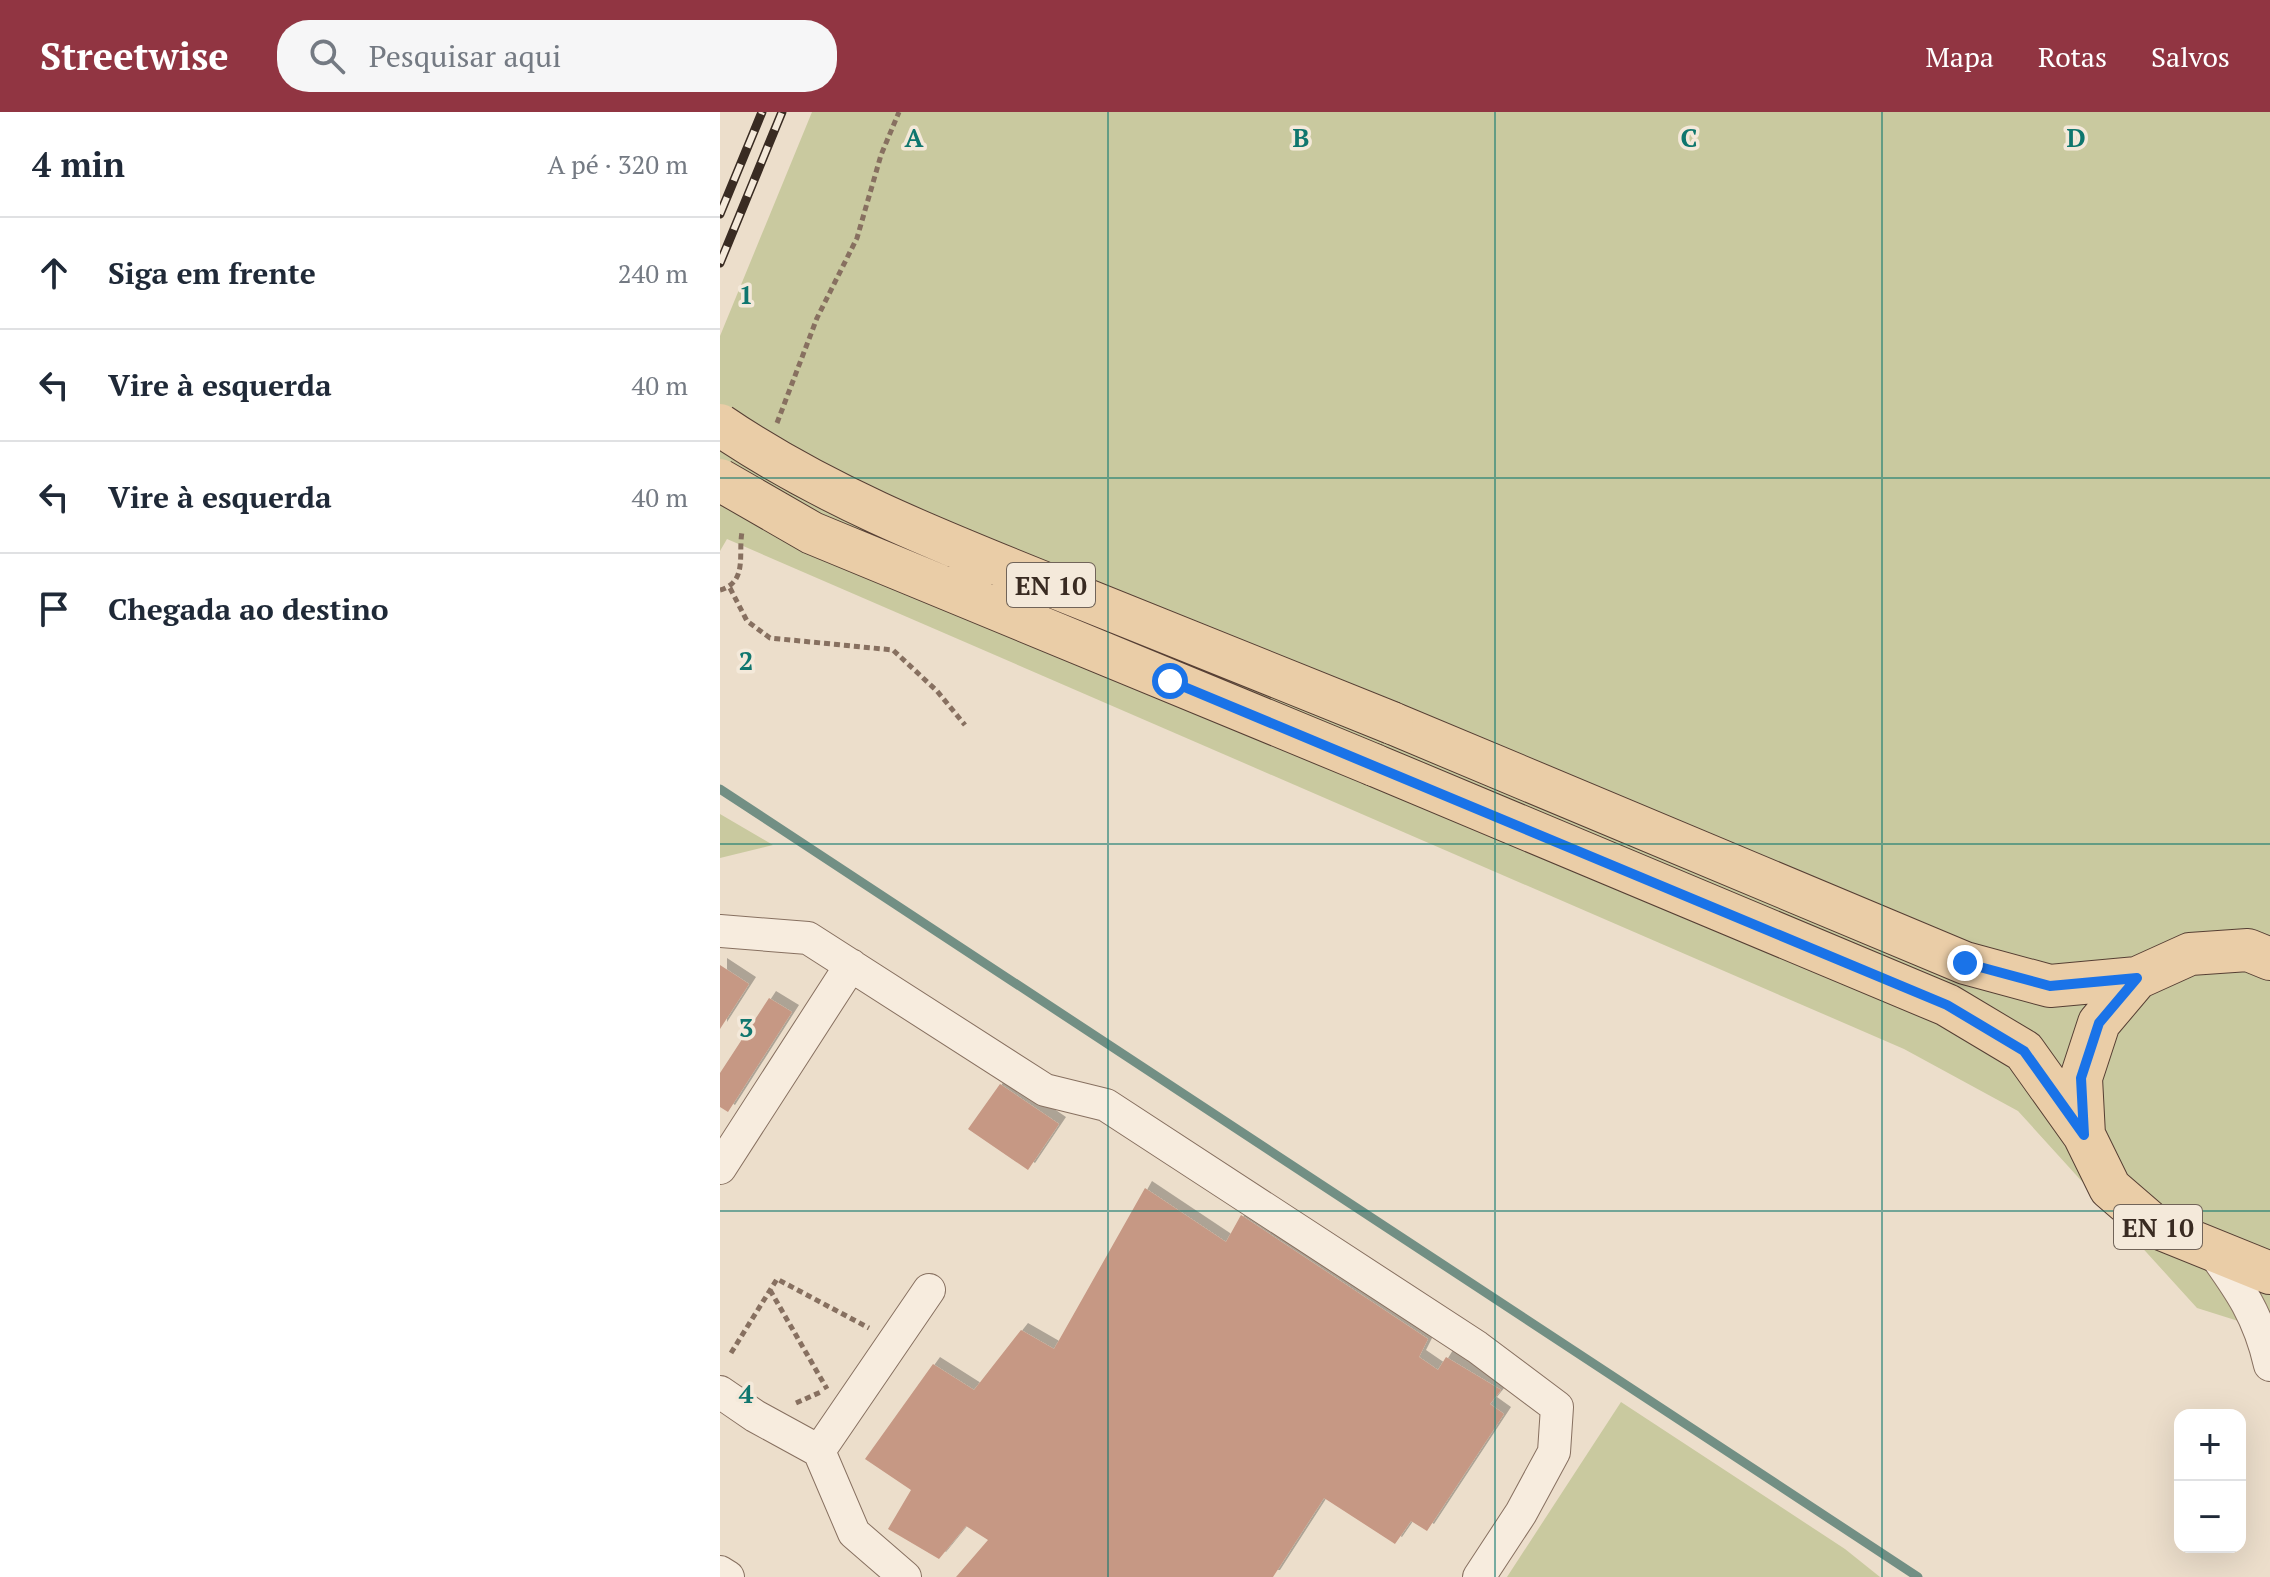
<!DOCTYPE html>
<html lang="pt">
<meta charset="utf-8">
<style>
:root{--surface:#fff;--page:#f6f6f7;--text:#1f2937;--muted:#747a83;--line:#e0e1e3;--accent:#913542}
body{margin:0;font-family:"PT Serif",serif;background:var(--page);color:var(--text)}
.controls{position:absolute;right:24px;bottom:24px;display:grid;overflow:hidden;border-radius:16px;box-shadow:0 8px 32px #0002}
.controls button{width:72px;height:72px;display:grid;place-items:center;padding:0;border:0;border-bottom:2px solid var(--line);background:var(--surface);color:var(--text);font:40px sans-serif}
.stop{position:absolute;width:24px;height:24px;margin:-18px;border:6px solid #1a73e8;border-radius:50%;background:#fff}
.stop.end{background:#1a73e8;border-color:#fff;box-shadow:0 2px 8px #0008}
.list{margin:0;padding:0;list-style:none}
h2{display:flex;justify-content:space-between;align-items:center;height:104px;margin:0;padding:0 32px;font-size:34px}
h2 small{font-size:26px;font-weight:400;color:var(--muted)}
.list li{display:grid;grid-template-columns:52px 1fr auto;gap:24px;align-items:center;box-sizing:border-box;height:112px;padding:0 32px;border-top:2px solid var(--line)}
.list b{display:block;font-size:30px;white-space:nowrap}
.list em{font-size:26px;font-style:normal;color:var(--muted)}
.icon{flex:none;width:44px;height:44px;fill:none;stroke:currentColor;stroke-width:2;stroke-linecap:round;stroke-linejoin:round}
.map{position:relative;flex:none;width:1550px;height:1465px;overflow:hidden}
header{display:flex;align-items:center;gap:48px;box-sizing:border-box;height:112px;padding:0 40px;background:var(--accent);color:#fff}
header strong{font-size:38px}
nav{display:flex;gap:44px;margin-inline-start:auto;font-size:28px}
.search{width:560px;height:72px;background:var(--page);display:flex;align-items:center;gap:20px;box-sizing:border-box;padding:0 28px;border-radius:32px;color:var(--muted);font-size:30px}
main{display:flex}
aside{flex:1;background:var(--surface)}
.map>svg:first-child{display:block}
</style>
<header>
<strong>Streetwise</strong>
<div class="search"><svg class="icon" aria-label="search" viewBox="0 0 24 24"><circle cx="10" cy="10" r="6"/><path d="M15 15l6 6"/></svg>Pesquisar aqui</div>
<nav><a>Mapa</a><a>Rotas</a><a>Salvos</a></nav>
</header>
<main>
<aside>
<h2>4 min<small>A pé · 320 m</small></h2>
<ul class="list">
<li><svg class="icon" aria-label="ahead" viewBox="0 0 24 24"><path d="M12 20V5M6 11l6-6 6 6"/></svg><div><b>Siga em frente</b></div><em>240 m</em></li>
<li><svg class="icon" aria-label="left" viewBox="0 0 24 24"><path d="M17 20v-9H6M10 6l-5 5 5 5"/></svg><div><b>Vire à esquerda</b></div><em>40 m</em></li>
<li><svg class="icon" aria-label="left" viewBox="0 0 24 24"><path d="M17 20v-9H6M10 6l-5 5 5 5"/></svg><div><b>Vire à esquerda</b></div><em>40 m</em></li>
<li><svg class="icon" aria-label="arrive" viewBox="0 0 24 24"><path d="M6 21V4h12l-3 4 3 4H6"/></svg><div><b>Chegada ao destino</b></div></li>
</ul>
</aside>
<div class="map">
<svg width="1550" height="1465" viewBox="0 0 1550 1465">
<defs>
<filter id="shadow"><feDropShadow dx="7" dy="-7" stdDeviation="0" flood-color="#0004"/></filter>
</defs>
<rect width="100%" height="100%" fill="#ecdecb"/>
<path fill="#c9c99f" d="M92,0H1550V1219L1477,1196L1298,999L1184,937L7,427L0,439V224Z
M0,702L53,733L0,746Z
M901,1290L1125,1437L1160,1465H787Z"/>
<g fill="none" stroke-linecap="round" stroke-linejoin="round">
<path stroke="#728f84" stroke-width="9" d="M0,677L1198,1465"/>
</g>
<path fill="#c69884" filter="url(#shadow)" d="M0,853L29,872L0,917Z
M49,886L72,900L8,1000L0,995V961Z
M280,972L339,1012L308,1058L248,1017Z
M425,1076L506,1130L521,1103L708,1227L699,1245L718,1258L726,1245L781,1278L770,1292L784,1302L707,1419L691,1409L675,1432L604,1386L553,1465H236L268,1428L246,1414L219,1447L168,1417L191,1378L145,1347L213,1252L254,1278L301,1218L334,1237Z"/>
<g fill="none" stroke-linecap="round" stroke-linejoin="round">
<g stroke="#877060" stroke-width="34">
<path id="minor" d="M0,819L88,826L325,978L386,993L757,1235L837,1295L834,1340L801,1401L759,1465
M0,1056L131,853
M1491,1137C1520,1177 1539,1204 1550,1253
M0,1280L35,1304L99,1339L134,1421L185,1465
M99,1339L209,1178
M0,1460L8,1465"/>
</g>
<g stroke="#563f34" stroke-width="44">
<path id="major" d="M672,611L1245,851L1330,874L1417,866L1470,842L1528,838L1550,847
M654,653L1227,893L1304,939L1364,1023L1390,1076L1434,1114L1550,1161
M1364,1023L1361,966L1379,911L1417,866"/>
</g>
<path stroke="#877060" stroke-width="5" stroke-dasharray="6 4" stroke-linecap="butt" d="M57,311L97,206L137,126L161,43L179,0
M10,476L27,509L50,526L173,538L217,579L245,613
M0,478C28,470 18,442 22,420
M50,1178L107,1277
M11,1241L57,1167L149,1216
M76,1291L103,1279"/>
<use href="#minor" stroke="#f7ecde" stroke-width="32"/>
<use href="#major" stroke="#eacda7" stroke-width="42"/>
<g stroke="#392b22" stroke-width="9">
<path id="rail" d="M0,102L42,0
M0,151L62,0"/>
</g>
<use href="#rail" stroke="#f4e9da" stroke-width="6" stroke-dasharray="18" stroke-linecap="butt"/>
<g stroke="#563f34" stroke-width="44" stroke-linecap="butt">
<path id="major-bridge" d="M0,313C104,384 222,430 339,477C450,521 561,566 672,611
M0,368L92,421L654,653"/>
</g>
<use href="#major-bridge" stroke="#eacda7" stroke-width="42"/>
</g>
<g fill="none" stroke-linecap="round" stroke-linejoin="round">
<path stroke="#1a73e8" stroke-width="10" d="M450,569L1227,893L1304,939L1364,1023L1361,966L1379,911L1417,866L1330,874L1245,851"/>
</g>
<path fill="none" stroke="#0f766e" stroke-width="2" stroke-opacity="0.55" d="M388,0V1465M775,0V1465M1162,0V1465M0,366H1550M0,732H1550M0,1099H1550"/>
<g text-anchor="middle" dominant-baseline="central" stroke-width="7" stroke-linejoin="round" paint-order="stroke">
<g fill="#f4e9da" stroke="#716459" stroke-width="2">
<rect x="287" y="451" width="88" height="44" rx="6"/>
<rect x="1394" y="1093" width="88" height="44" rx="6"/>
</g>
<g font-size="26" font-weight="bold" fill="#392b22">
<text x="331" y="473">EN 10</text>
<text x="1438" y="1115">EN 10</text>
</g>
</g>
<g font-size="26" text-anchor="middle" font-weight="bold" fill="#0f766e" stroke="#f4e9da" stroke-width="7" stroke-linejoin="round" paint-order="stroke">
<text x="194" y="35">A</text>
<text x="581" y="35">B</text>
<text x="969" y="35">C</text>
<text x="1356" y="35">D</text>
<text x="26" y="192">1</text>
<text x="26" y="558">2</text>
<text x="26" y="925">3</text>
<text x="26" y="1291">4</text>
</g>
</svg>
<div class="controls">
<button>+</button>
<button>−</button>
</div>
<div class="stop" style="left:450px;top:569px"></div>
<div class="stop end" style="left:1245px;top:851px"></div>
</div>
</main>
